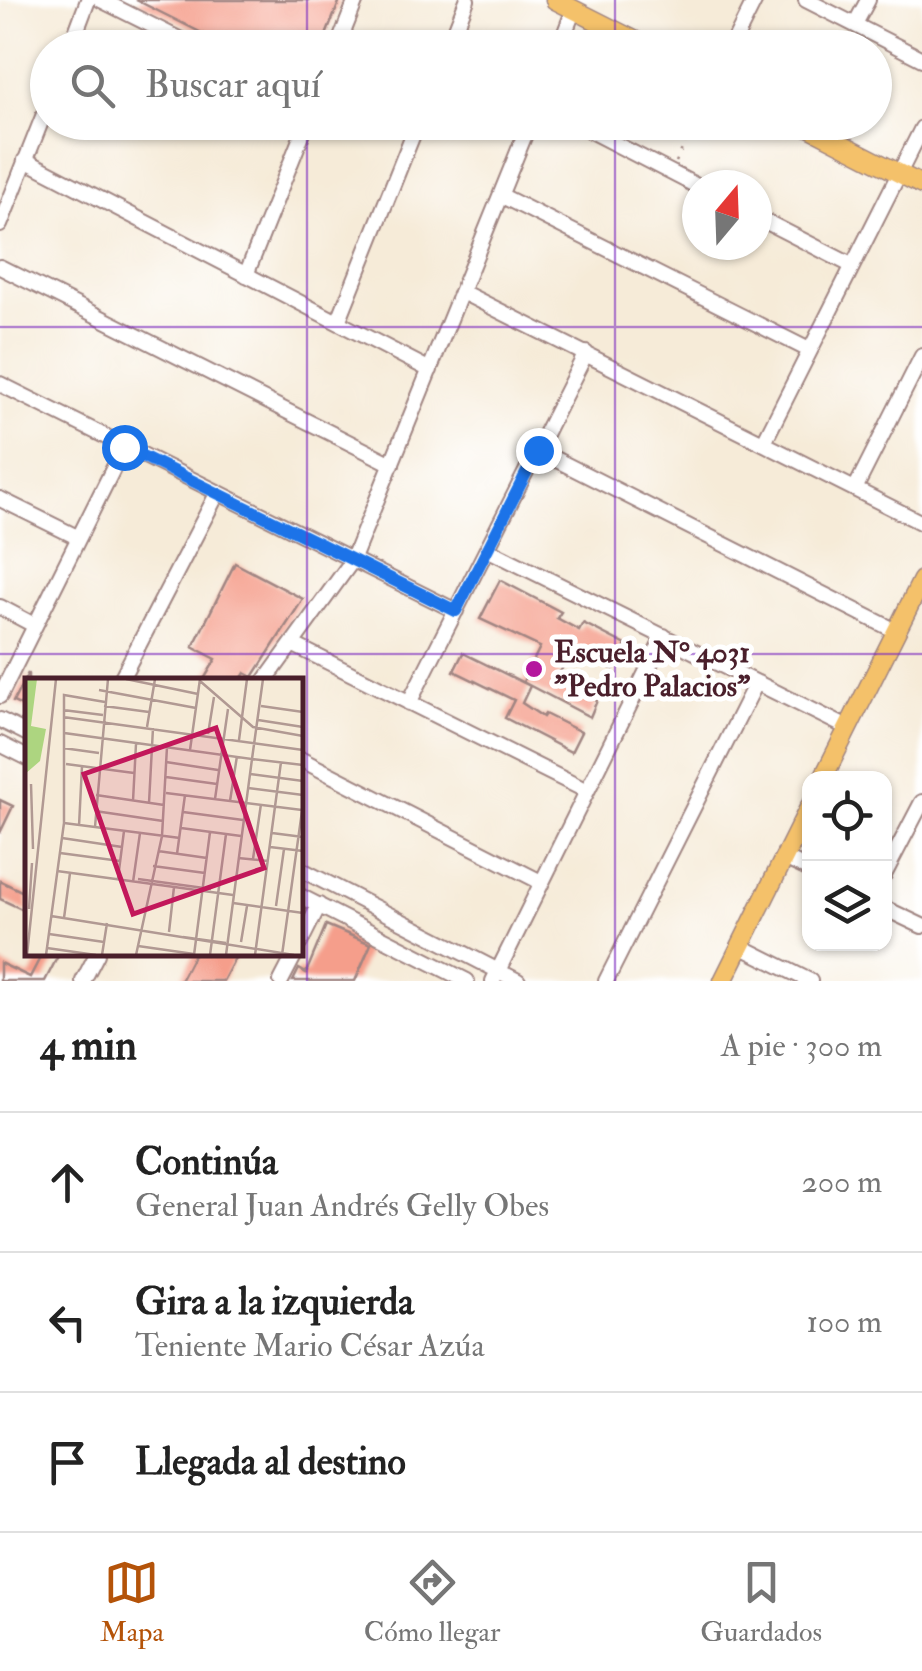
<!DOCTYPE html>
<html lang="es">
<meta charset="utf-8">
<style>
:root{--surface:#fff;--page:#f6f6f6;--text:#222;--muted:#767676;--line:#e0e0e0;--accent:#b45309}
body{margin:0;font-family:"IM FELL Double Pica",serif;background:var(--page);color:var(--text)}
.controls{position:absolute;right:30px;bottom:30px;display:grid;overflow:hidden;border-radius:20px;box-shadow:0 2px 8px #0004}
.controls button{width:90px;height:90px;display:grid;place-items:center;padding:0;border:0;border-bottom:2px solid var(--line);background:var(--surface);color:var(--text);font:50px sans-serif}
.compass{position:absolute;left:682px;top:170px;width:90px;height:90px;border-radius:50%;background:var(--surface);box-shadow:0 2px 8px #0004;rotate:19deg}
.stop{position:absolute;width:30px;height:30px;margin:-22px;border:8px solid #1a73e8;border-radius:50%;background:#fff}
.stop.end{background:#1a73e8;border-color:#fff;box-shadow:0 2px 10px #0008}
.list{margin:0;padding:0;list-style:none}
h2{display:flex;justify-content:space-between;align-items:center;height:130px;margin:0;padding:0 40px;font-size:42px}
h2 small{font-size:32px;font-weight:400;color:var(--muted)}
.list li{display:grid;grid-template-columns:65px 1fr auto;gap:30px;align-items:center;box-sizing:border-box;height:140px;padding:0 40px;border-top:2px solid var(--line)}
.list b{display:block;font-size:38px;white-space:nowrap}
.list p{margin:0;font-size:32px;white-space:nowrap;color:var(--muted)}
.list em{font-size:32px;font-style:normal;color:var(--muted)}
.icon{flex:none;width:55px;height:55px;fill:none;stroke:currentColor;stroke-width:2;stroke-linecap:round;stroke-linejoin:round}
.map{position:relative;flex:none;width:922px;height:981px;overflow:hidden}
.search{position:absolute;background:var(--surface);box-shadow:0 2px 8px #0004;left:30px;right:30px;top:30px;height:110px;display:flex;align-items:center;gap:25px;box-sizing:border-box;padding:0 35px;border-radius:55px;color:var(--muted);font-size:38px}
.sheet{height:550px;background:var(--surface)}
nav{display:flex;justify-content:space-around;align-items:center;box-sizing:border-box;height:140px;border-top:2px solid var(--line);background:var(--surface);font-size:28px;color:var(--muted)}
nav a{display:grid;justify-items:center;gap:5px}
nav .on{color:var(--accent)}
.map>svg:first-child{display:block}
</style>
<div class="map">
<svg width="922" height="981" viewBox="0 0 922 981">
<rect width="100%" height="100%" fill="#fff"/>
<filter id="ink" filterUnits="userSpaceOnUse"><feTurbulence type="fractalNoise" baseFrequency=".01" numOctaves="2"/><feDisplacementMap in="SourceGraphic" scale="20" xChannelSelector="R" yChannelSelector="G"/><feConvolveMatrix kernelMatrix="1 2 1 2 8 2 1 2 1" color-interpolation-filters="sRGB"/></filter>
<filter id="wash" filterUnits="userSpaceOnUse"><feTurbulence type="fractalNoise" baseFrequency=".0048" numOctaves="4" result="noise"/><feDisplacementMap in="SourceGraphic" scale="40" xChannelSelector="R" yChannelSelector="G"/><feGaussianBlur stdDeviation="2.25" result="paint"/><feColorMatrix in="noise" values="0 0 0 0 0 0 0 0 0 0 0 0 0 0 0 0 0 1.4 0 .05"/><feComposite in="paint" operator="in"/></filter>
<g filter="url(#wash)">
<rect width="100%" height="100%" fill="#f6ebd8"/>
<g id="blocks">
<path fill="#f59e8b" d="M136,0H340L321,48H232Z
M235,563L303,599L253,677L245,673L240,681H203L216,659L193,647Z
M500,580L561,612L557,618L579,630L583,623L626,645L613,669L571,649L558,677L598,698L590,717L523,682L540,647L480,619Z
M463,653L530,686L522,703L543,717L545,714L581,732L571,752L505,718L514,700L454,671Z
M28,673V709L13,702Z
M0,800L13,806L0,833Z
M0,881L28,894V912L0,899Z
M326,925L371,944L355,981H293L299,969L306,973Z
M42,954H59L45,981H0V963L30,977Z
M194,954H237L223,981H180Z"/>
</g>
</g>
<g filter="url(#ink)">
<use href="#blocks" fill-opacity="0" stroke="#a08582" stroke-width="2.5"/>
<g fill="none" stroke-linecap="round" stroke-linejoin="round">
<g stroke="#a08582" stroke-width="18">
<path id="minor" d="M101,0L197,48
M806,0L922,59
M855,24L868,0
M70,48L88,0
M337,48L356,0
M448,48L467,0
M559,48L574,9
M731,48L755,0
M573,122L697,186
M25,160L430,370
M502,196L809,350
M757,217L851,265
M0,225L48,104
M0,267L392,464
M246,275L307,122
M462,292L922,523
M338,322L418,122
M0,384L456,611
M764,442L922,128
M537,450L896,631
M855,489L922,356
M0,499L77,537
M487,549L848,728
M0,607L34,625
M292,644L587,791
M120,681L217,494
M265,681L352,561L530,122
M0,696L124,447
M409,703L586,353
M0,720L28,734
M0,744L28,758
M300,759L541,882
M784,858L810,870
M300,869L518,981
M884,875L922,802
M300,896L467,981
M884,908L922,926
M300,943L319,905
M740,946L810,981
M83,981L97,954
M281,981L295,954
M493,981L664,636
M606,981L756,683"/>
</g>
<g stroke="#a08582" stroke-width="21">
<path id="major" d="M555,0L650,48
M799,122L922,185
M823,778L922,580
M723,981L810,806"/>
</g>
<path stroke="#a08582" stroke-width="2.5" stroke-dasharray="2.5 8" stroke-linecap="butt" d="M676,162L695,122"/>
<use href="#minor" stroke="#fff" stroke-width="14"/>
<use href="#major" stroke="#f4c16a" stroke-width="18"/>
</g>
</g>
<g fill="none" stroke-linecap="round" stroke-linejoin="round" filter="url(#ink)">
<path stroke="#1a73e8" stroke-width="12" d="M124,447L456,611L538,450"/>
</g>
<path fill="none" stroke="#7b2cbf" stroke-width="2.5" stroke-opacity="0.55" d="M307,0V48M615,0V48M307,122V981M615,122V981M0,327H922M0,654H922"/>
<circle fill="#b5179e" stroke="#fff" stroke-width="4" cx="534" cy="669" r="10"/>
<g text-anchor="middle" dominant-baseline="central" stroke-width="10" stroke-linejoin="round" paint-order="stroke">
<g font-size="30" font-weight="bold" fill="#4a1f2b" stroke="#fff" text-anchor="start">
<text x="554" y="652">Escuela N° 4031<tspan x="554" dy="34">"Pedro Palacios"</tspan></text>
</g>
</g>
<g transform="translate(25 678)">
<rect width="278" height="278" fill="#f6ebd8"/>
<path d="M0,1H12L6,48L21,51L15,83L0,96Z" fill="#add580"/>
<path fill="none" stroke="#b19993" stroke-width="2.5" d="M101,1L173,16M238,1L227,81L278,87M175,3L228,49L278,58M74,12L171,30M79,28L124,34M236,28L278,34M38,32L78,37M38,39L278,72M233,42L278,49M122,49L130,1M39,55V17L80,24M183,56L189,19M214,62L222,1M38,70L74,75M165,72L175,1M141,84L193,92M41,86L109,95M225,96L278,103M141,99L192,106M6,106L8,171M0,110V188M223,110L278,117M141,115L277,132M71,117L139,127M190,121L203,31M108,123L111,66M205,123L212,78M124,125L128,50M70,133L138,143M158,134L218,142M39,145L155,160M54,148L57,88M70,149L83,1M156,150L216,158M247,155L278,159M37,160L97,169M245,169L278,173M133,173L182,180M35,175L95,183M152,176L160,117M213,180L243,183M228,181L236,126M128,188L180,195M32,193L208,217M93,200L99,153M113,201L186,211M108,204L115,155M208,225L278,235M251,228L259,171M4,231L7,185M26,238L269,277M39,240L45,195M144,254L149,209M24,256L79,264M158,259L201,265M216,264L222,228M113,268L169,276M22,270L71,277M2,277L31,1M21,277L39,145V55L227,81L201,277M77,277L82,245M111,277L137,158L142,69M169,277L185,154M185,277L201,156M230,277L256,84M257,277L278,126"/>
<path fill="#c2185b" fill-opacity="0.15" stroke="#c2185b" stroke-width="5" d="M191,50L239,190L108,236L59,96Z"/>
<rect width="278" height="278" fill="none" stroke="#4a1f2b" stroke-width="5"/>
</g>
</svg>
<div class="controls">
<button><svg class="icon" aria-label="locate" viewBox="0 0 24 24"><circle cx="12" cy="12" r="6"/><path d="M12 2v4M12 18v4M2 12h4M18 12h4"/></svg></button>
<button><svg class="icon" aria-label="layers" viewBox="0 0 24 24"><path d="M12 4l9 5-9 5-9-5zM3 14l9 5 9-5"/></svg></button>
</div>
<svg class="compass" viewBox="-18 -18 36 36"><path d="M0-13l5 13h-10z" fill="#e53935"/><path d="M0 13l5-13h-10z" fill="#767676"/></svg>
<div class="stop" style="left:124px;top:447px"></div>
<div class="stop end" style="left:538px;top:450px"></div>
<div class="search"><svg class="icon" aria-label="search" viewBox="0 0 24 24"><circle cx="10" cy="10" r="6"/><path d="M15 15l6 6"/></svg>Buscar aquí</div>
</div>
<section class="sheet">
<h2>4 min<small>A pie · 300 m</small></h2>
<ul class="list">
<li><svg class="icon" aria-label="ahead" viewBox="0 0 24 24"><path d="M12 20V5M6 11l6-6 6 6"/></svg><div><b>Continúa</b><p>General Juan Andrés Gelly Obes</p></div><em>200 m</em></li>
<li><svg class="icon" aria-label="left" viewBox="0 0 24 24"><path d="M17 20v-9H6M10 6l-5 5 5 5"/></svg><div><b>Gira a la izquierda</b><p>Teniente Mario César Azúa</p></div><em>100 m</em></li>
<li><svg class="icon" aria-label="arrive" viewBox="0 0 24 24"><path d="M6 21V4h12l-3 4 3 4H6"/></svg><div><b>Llegada al destino</b></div></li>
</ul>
</section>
<nav>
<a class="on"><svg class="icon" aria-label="map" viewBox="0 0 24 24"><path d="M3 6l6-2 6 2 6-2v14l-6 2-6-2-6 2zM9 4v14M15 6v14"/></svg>Mapa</a>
<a><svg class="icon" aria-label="directions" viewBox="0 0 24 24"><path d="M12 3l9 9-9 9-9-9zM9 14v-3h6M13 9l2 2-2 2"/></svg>Cómo llegar</a>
<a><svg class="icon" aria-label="saved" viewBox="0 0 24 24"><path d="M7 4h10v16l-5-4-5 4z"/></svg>Guardados</a>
</nav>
